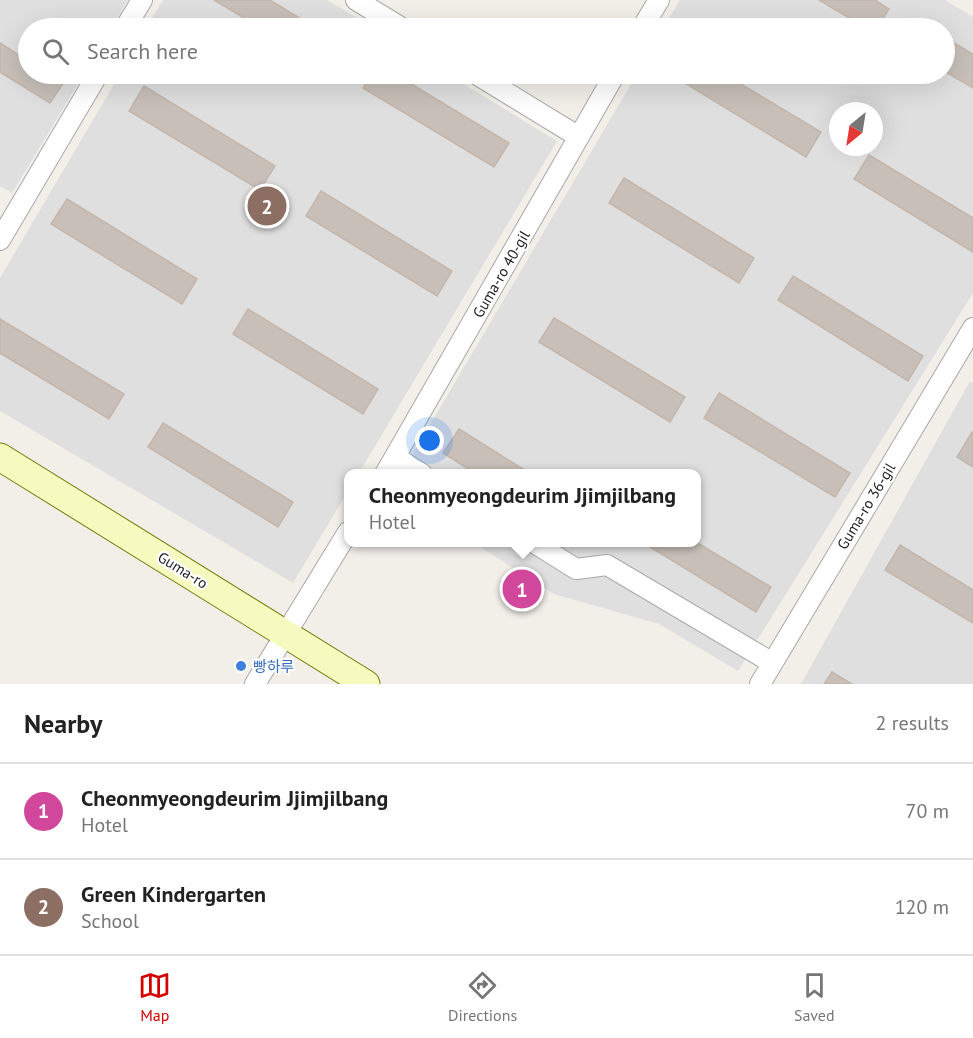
<!DOCTYPE html>
<meta charset="utf-8">
<style>
:root{--surface:#fff;--page:#f6f6f6;--text:#222;--muted:#767676;--line:#e0e0e0;--accent:#d40000}
body{margin:0;font-family:"PT Sans","Noto Sans KR",sans-serif;background:var(--page);color:var(--text)}
.compass{position:absolute;left:829px;top:102px;width:54px;height:54px;border-radius:50%;background:var(--surface);box-shadow:0 6px 24px #0002;rotate:210deg}
.you{position:absolute;left:430px;top:441px;width:21px;height:21px;margin:-15px;border:4px solid #fff;border-radius:50%;background:#1a73e8;box-shadow:0 0 0 9px #1a73e833}
.badge{display:grid;place-items:center;width:39px;height:39px;border-radius:50%;background:var(--accent);color:#fff;font-size:20px;font-weight:700}
.pin{position:absolute;translate:-50% -50%;border:3px solid #fff;box-shadow:0 2px 6px #0006}
.popup{position:absolute;left:344px;top:469px;width:357px;height:78px;box-sizing:border-box;display:grid;place-content:center;border-radius:12px;background:var(--surface);filter:drop-shadow(0 2px 4px #0005);font-size:20px;white-space:nowrap;color:var(--muted)}
.popup b{font-size:22px;color:var(--text)}
.popup::after{content:'';position:absolute;left:50%;top:100%;margin-left:-12px;border:12px solid transparent;border-top-color:var(--surface)}
.list{margin:0;padding:0;list-style:none}
h2{display:flex;justify-content:space-between;align-items:center;height:78px;margin:0;padding:0 24px;font-size:26px}
h2 small{font-size:20px;font-weight:400;color:var(--muted)}
.list li{display:grid;grid-template-columns:39px 1fr auto;gap:18px;align-items:center;box-sizing:border-box;height:96px;padding:0 24px;border-top:2px solid var(--line)}
.list b{display:block;font-size:22px;white-space:nowrap}
.list p{margin:0;font-size:20px;white-space:nowrap;color:var(--muted)}
.list em{font-size:20px;font-style:normal;color:var(--muted)}
.icon{flex:none;width:33px;height:33px;fill:none;stroke:currentColor;stroke-width:2;stroke-linecap:round;stroke-linejoin:round}
.map{position:relative;flex:none;width:973px;height:684px;overflow:hidden}
.search{position:absolute;background:var(--surface);box-shadow:0 6px 24px #0002;left:18px;right:18px;top:18px;height:66px;display:flex;align-items:center;gap:15px;box-sizing:border-box;padding:0 21px;border-radius:33px;color:var(--muted);font-size:22px}
.sheet{height:270px;background:var(--surface)}
nav{display:flex;justify-content:space-around;align-items:center;box-sizing:border-box;height:84px;border-top:2px solid var(--line);background:var(--surface);font-size:16px;color:var(--muted)}
nav a{display:grid;justify-items:center;gap:3px}
nav .on{color:var(--accent)}
.map>svg:first-child{display:block}
</style>
<div class="map">
<svg width="973" height="684" viewBox="0 0 973 684">
<rect width="100%" height="100%" fill="#f2efe9"/>
<path fill="#e0dfdf" fill-rule="evenodd" d="M0,0H128L111,28H28V74H84L12,193L0,186Z
M163,0H327L374,28H146Z
M680,0H945L973,17V293L738,671L659,624L554,594L474,543L696,542V474H401L637,74H944V28H663ZM838,111H874V147H838Z
M120,74H447L557,141L359,473L348,474V491L293,583L0,411V278Z
M970,381L973,383V684H801Z"/>
<path fill="#c7bfb8" stroke="#c4b6ab" stroke-width="1.5" d="M214,0H270L316,28H261Z
M819,0H875L889,9L877,28H866Z
M944,37L973,54V88L944,71Z
M0,43L28,61V74H49L64,82L50,103L0,72Z
M372,74H395L509,143L494,167L363,88Z
M677,74H724L821,132L806,157L675,77Z
M144,86L275,166L260,190L129,111Z
M869,155L973,218V252L854,179Z
M624,178L754,258L739,283L609,203Z
M321,191L452,271L437,296L306,216Z
M67,199L197,279L182,304L51,224Z
M793,276L923,356L908,381L778,300Z
M248,309L378,389L363,414L233,334Z
M554,318L685,397L670,422L539,342Z
M0,319L124,394L109,419L0,353Z
M719,393L850,473L835,497L704,418Z
M163,423L293,502L278,527L148,447Z
M459,429L531,474H476L443,453Z
M972,432L973,433V467L957,457Z
M642,542H696L771,587L756,612Z
M900,545L973,590V623L885,570Z
M832,672L852,684H824Z"/>
<g fill="none" stroke-linecap="round" stroke-linejoin="round">
<g stroke="#a9a9a9" stroke-width="22">
<path id="minor" d="M356,0L402,28
M125,28L142,0
M642,28L659,0
M476,74L579,137
M0,240L98,74
M395,457L422,474
M385,474L615,74
M533,542L576,569L607,565L771,662
M255,684L348,532
M760,684L973,328"/>
</g>
<g stroke="#707d05" stroke-width="29">
<path id="secondary" d="M0,457L366,684"/>
</g>
<use href="#minor" stroke="#fff" stroke-width="20"/>
<use href="#secondary" stroke="#f7fabf" stroke-width="27"/>
</g>
<circle fill="#3f7fe0" stroke="#fff" stroke-width="2" cx="241" cy="666" r="6"/>
<g text-anchor="middle" dominant-baseline="central" stroke-width="4.5" stroke-linejoin="round" paint-order="stroke">
<g font-size="15" fill="#222" stroke="#fff">
<text transform="translate(501 274) rotate(-60)">Guma-ro 40-gil</text>
<text transform="translate(866 506) rotate(-59)">Guma-ro 36-gil</text>
<text transform="translate(183 570) rotate(32)">Guma-ro</text>
</g>
<g font-size="15" fill="#366cbe" stroke="#fff" text-anchor="start">
<text x="253" y="666">빵하루</text>
</g>
</g>
</svg>
<svg class="compass" viewBox="-18 -18 36 36"><path d="M0-13l5 13h-10z" fill="#e53935"/><path d="M0 13l5-13h-10z" fill="#767676"/></svg>
<div class="you"></div>
<div class="pin badge" style="left:522px;top:589px;background:#d1479c">1</div>
<div class="popup"><b>Cheonmyeongdeurim Jjimjilbang</b>Hotel</div>
<div class="pin badge" style="left:267px;top:206px;background:#8d6e63">2</div>
<div class="search"><svg class="icon" aria-label="search" viewBox="0 0 24 24"><circle cx="10" cy="10" r="6"/><path d="M15 15l6 6"/></svg>Search here</div>
</div>
<section class="sheet">
<h2>Nearby<small>2 results</small></h2>
<ul class="list">
<li><span class="badge" style="background:#d1479c">1</span><div><b>Cheonmyeongdeurim Jjimjilbang</b><p>Hotel</p></div><em>70 m</em></li>
<li><span class="badge" style="background:#8d6e63">2</span><div><b>Green Kindergarten</b><p>School</p></div><em>120 m</em></li>
</ul>
</section>
<nav>
<a class="on"><svg class="icon" aria-label="map" viewBox="0 0 24 24"><path d="M3 6l6-2 6 2 6-2v14l-6 2-6-2-6 2zM9 4v14M15 6v14"/></svg>Map</a>
<a><svg class="icon" aria-label="directions" viewBox="0 0 24 24"><path d="M12 3l9 9-9 9-9-9zM9 14v-3h6M13 9l2 2-2 2"/></svg>Directions</a>
<a><svg class="icon" aria-label="saved" viewBox="0 0 24 24"><path d="M7 4h10v16l-5-4-5 4z"/></svg>Saved</a>
</nav>
